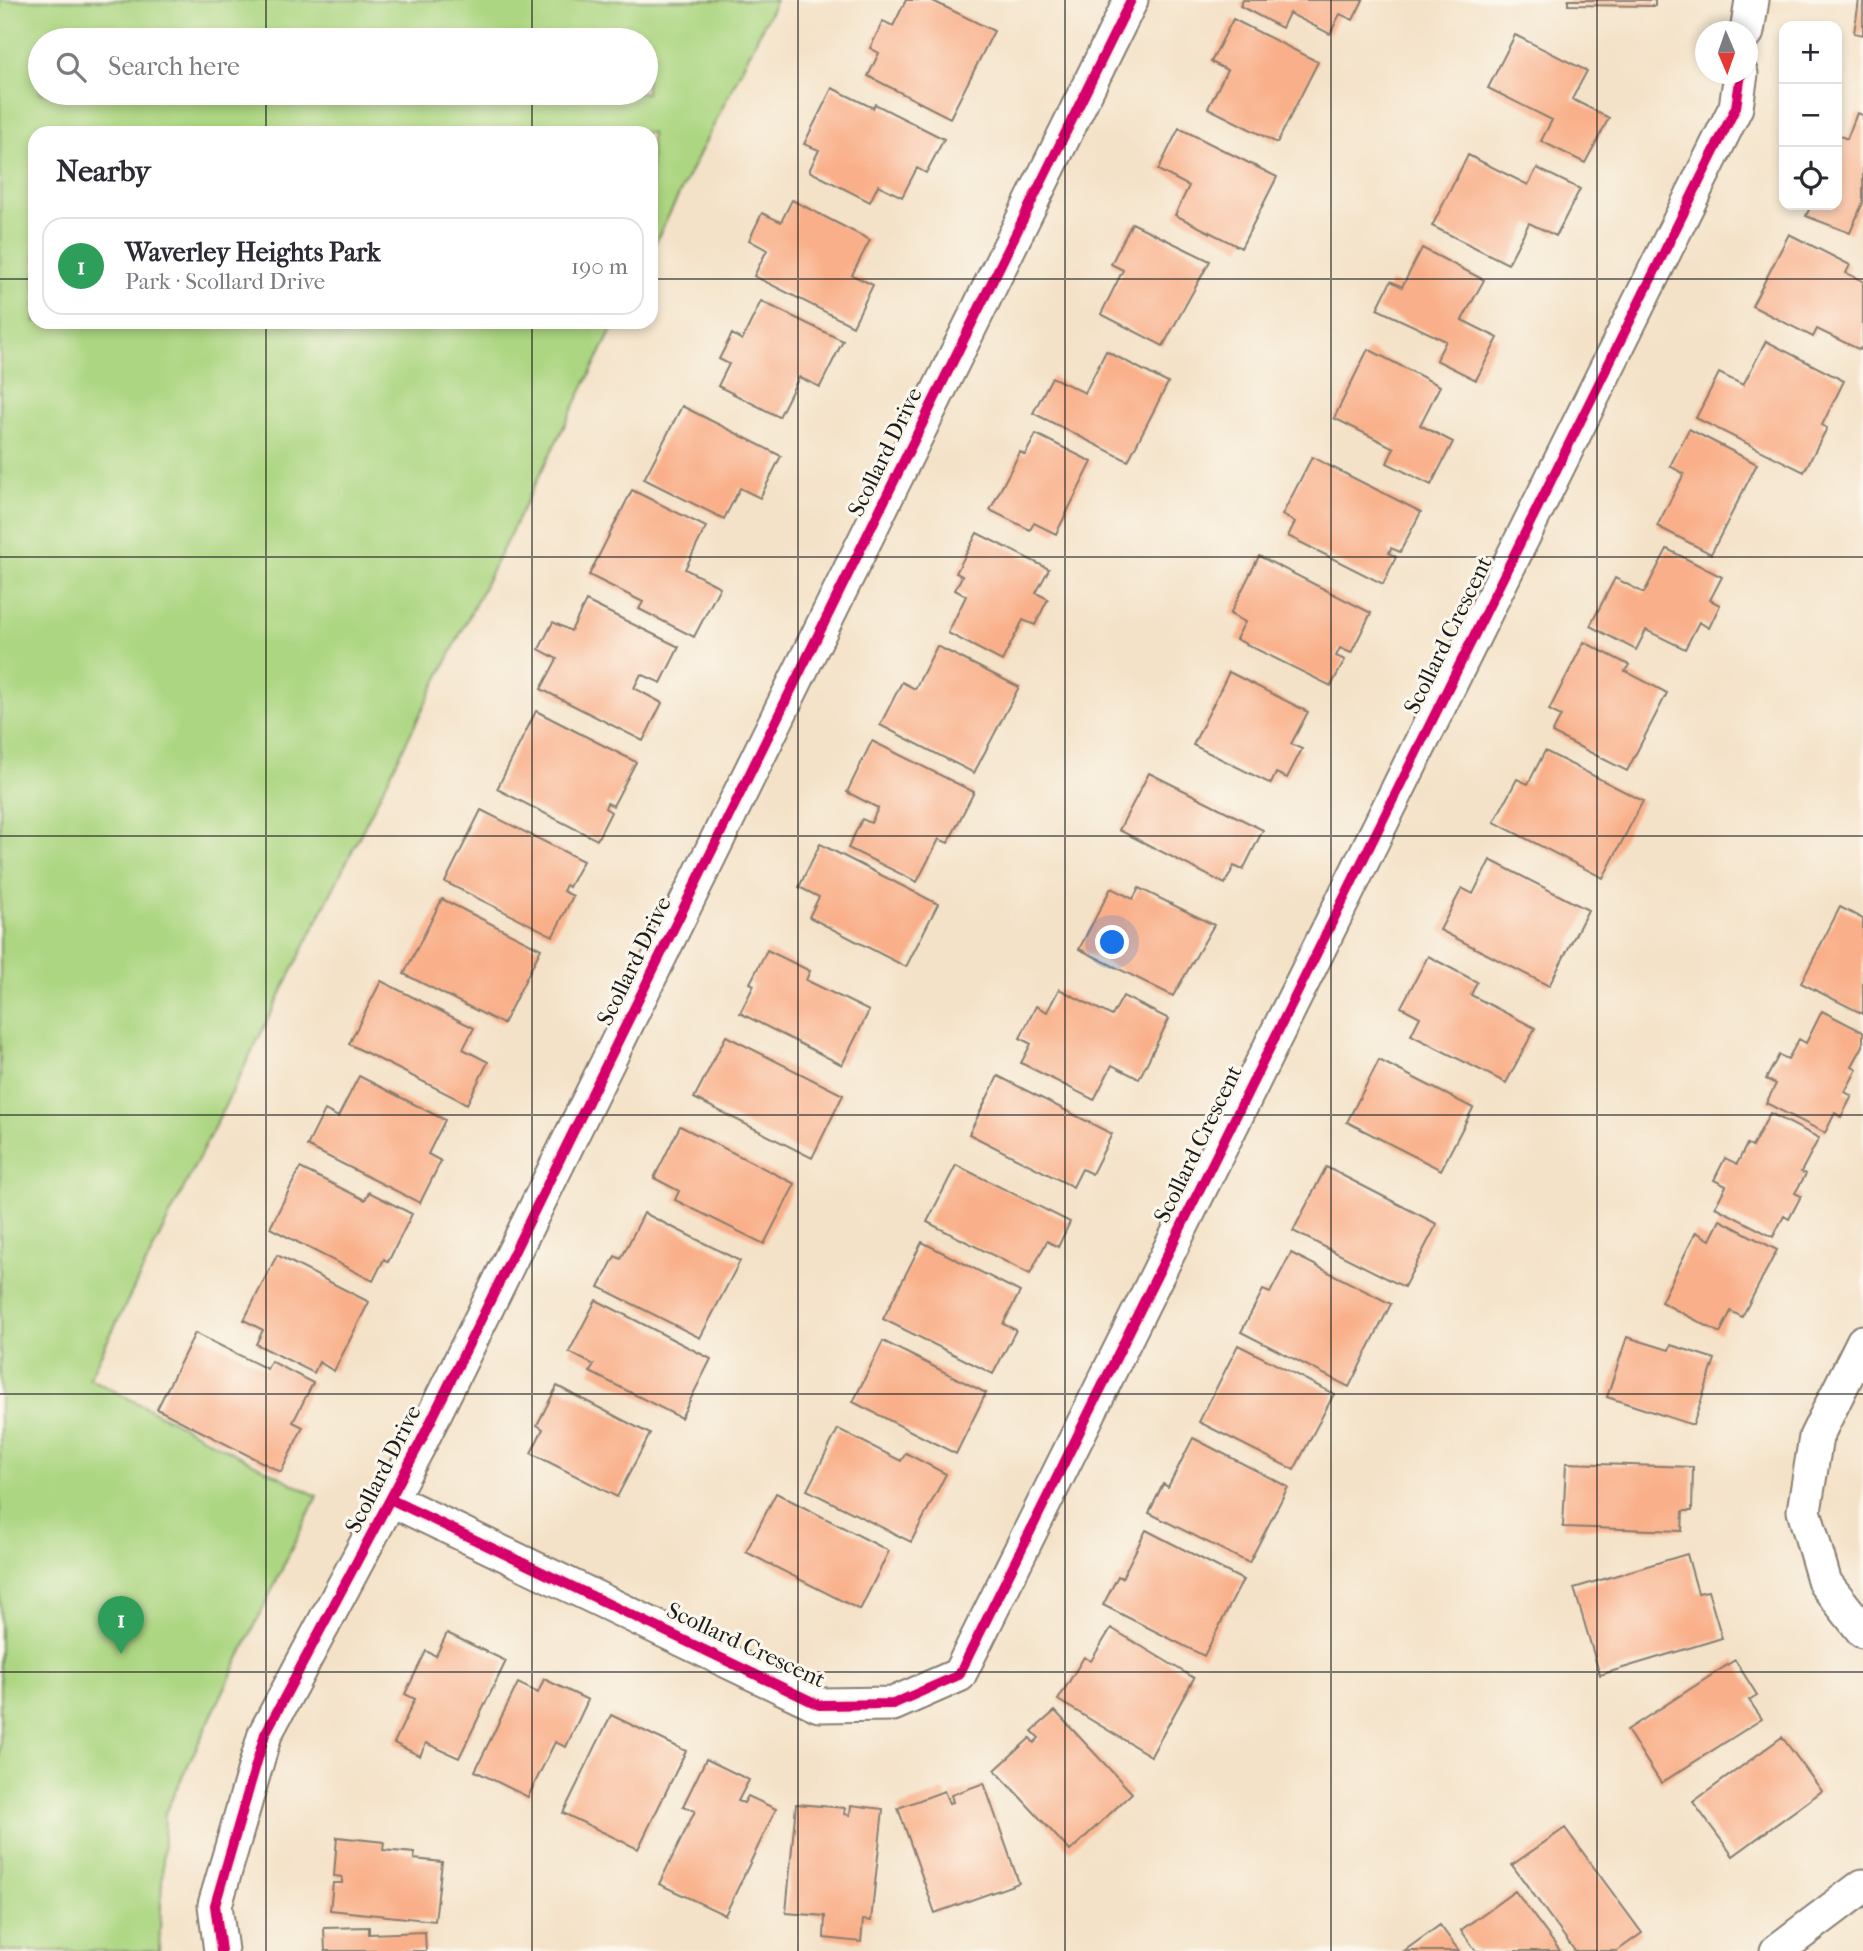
<!DOCTYPE html>
<meta charset="utf-8">
<style>
:root{--surface:#fff;--page:#f7f7f7;--text:#2b2b33;--muted:#7c7c81;--line:#e1e1e2;--accent:#1f6fb2}
body{margin:0;font-family:"IM FELL French Canon",serif;background:var(--page);color:var(--text)}
.controls{position:absolute;right:21px;top:21px;display:grid;overflow:hidden;border-radius:14px;box-shadow:0 4px 10px #0003}
.controls button{width:63px;height:63px;display:grid;place-items:center;padding:0;border:0;border-bottom:2px solid var(--line);background:var(--surface);color:var(--text);font:35px sans-serif}
.compass{position:absolute;left:1695px;top:21px;width:63px;height:63px;border-radius:50%;background:var(--surface);box-shadow:0 4px 10px #0003;rotate:178deg}
.you{position:absolute;left:1113px;top:943px;width:24px;height:24px;margin:-18px;border:5px solid #fff;border-radius:50%;background:#1a73e8;box-shadow:0 0 0 10px #1a73e833}
.badge{display:grid;place-items:center;width:46px;height:46px;border-radius:50%;background:var(--accent);color:#fff;font-size:23px;font-weight:700}
.pin{position:absolute;translate:-50% -58px;filter:drop-shadow(0 2px 4px #0008)}
.pin::after{content:'';position:absolute;top:37px;width:24px;height:21px;background:inherit;clip-path:polygon(0 0,100% 0,50% 100%)}
.list{margin:0;padding:0;list-style:none}
h2{display:flex;justify-content:space-between;align-items:center;height:91px;margin:0;padding:0 28px;font-size:30px}
h2 small{font-size:23px;font-weight:400;color:var(--muted)}
.list li{display:grid;grid-template-columns:46px 1fr auto;gap:21px;align-items:center;box-sizing:border-box;height:98px;margin:0 14px 14px;padding:0 14px;border:2px solid var(--line);border-radius:21px}
.list b{display:block;font-size:26px;white-space:nowrap}
.list p{margin:0;font-size:23px;white-space:nowrap;color:var(--muted)}
.list em{font-size:23px;font-style:normal;color:var(--muted)}
.icon{flex:none;width:38px;height:38px;fill:none;stroke:currentColor;stroke-width:2;stroke-linecap:round;stroke-linejoin:round}
.map{position:relative;flex:none;width:1863px;height:1951px;overflow:hidden}
.search{position:absolute;background:var(--surface);box-shadow:0 4px 10px #0003;left:28px;top:28px;width:630px;height:77px;display:flex;align-items:center;gap:18px;box-sizing:border-box;padding:0 24px;border-radius:38px;color:var(--muted);font-size:26px}
.panel{position:absolute;background:var(--surface);box-shadow:0 4px 10px #0003;left:28px;top:126px;width:630px;height:203px;border-radius:21px}
.map>svg:first-child{display:block}
</style>
<div class="map">
<svg width="1863" height="1951" viewBox="0 0 1863 1951">
<rect width="100%" height="100%" fill="#fbf7ec"/>
<filter id="ink" filterUnits="userSpaceOnUse"><feTurbulence type="fractalNoise" baseFrequency=".0143" numOctaves="2"/><feDisplacementMap in="SourceGraphic" scale="14" xChannelSelector="R" yChannelSelector="G"/><feConvolveMatrix kernelMatrix="1 2 1 2 8 2 1 2 1" color-interpolation-filters="sRGB"/></filter>
<filter id="wash" filterUnits="userSpaceOnUse"><feTurbulence type="fractalNoise" baseFrequency=".00686" numOctaves="4" result="noise"/><feDisplacementMap in="SourceGraphic" scale="28" xChannelSelector="R" yChannelSelector="G"/><feGaussianBlur stdDeviation="1.57" result="paint"/><feColorMatrix in="noise" values="0 0 0 0 0 0 0 0 0 0 0 0 0 0 0 0 0 1.4 0 .05"/><feComposite in="paint" operator="in"/></filter>
<g filter="url(#wash)">
<rect width="100%" height="100%" fill="#f4e2c8"/>
<path fill="#acd681" stroke="#64794e" stroke-width="2" fill-rule="evenodd" d="M0,0H776L651,251V133H35V322H616L89,1378L317,1496L165,1813L159,1951H0ZM40,40H646V93H40Z"/>
<g id="blocks">
<path fill="#f9b08a" d="M906,0H931L994,31L950,118L868,76L879,53L870,48L883,21L893,26Z
M1243,0H1363L1353,20L1340,14L1330,34L1289,13L1282,28L1240,6Z
M1568,0H1655V6L1568,5Z
M1859,0H1863V35L1854,33Z
M1233,19L1318,62L1277,143L1208,108L1227,70L1211,62Z
M1515,35L1587,71L1572,99L1609,118L1585,163L1541,141L1552,120L1488,88Z
M832,88L873,108L875,104L944,139L926,173L917,168L902,197L878,185L870,202L809,171L819,150L804,144Z
M1857,113L1863,115V202L1850,233L1806,216L1811,205H1837V138L1838,135L1847,139Z
M1179,128L1277,177L1241,248L1175,215L1189,186L1158,170Z
M1468,155L1528,185L1537,168L1580,189L1556,236L1529,223L1508,264L1432,226Z
M792,200L870,240L852,275L873,285L853,326L754,276L767,250L749,240L762,213L781,222Z
M1132,223L1210,261L1163,346L1101,314L1123,270L1111,264Z
M1789,234L1850,265L1846,273L1863,281V344L1860,350L1817,329L1813,337L1752,306Z
M1422,248L1484,280L1462,320L1498,338L1476,380L1436,360L1446,341L1377,309L1391,281L1402,287Z
M761,301L843,341L820,387L799,377L779,417L718,386L729,364L719,359L732,334L742,340Z
M1766,341L1844,381L1822,425L1827,428L1804,472L1696,418L1719,373L1743,385Z
M1368,349L1440,386L1420,425L1453,442L1431,485L1387,463L1394,448L1334,418Z
M1106,351L1168,383L1128,461L1033,413L1052,377L1085,393Z
M682,406L781,456L760,498L740,488L724,519L644,479Z
M1689,429L1757,464L1711,554L1657,526L1684,474L1670,466Z
M1036,434L1092,462L1056,534L1034,523L1030,530L990,510L1020,452L1025,455Z
M1312,457L1421,512L1400,552L1391,548L1389,553L1396,557L1383,584L1288,536L1295,522L1282,515Z
M632,490L706,527L685,569L720,587L694,637L639,609L643,602L589,575Z
M977,533L1049,569L1036,593L1048,599L1035,625L1023,620L1002,661L948,633L966,596L955,590L962,576L956,573Z
M1667,549L1722,577L1710,600L1720,605L1709,628L1699,622L1685,649L1646,630L1636,650L1590,626L1615,578L1644,593Z
M1259,556L1371,613L1351,653L1340,648L1336,656L1345,660L1331,686L1236,639L1245,622L1230,614Z
M586,601L679,647L661,683L641,674L634,688L662,703L643,741L541,689L557,659L539,649L553,622L571,631Z
M1584,642L1629,665L1625,671L1667,693L1627,771L1552,733L1561,716L1549,710Z
M937,646L1019,687L974,773L880,725L902,682L915,689Z
M1229,672L1308,712L1291,744L1302,749L1287,778L1276,773L1271,784L1193,745Z
M536,711L636,762L613,806L607,803L605,808L611,812L597,840L497,789Z
M872,741L974,792L948,843L939,839L917,882L848,848L862,819L871,823L878,808L847,792Z
M1545,751L1643,801L1603,878L1494,822L1517,779L1528,784Z
M1149,773L1263,830L1243,870L1234,866L1225,884L1119,830Z
M481,810L583,861L569,887L566,885L563,891L573,896L553,936L445,882Z
M820,844L938,904L906,967L809,917L819,897L799,887Z
M1490,860L1588,910L1549,986L1440,930L1462,888L1473,894Z
M1111,888L1133,899L1139,888L1214,925L1173,996L1079,949Z
M442,899L541,949L503,1024L404,974Z
M1840,907L1863,919V1014L1801,983Z
M767,950L810,971L806,980L869,1011L842,1065L740,1013L754,985L750,983Z
M1428,956L1477,982L1471,995L1535,1028L1506,1083L1411,1035L1420,1017L1401,1007Z
M381,981L474,1028L463,1049L488,1062L467,1104L349,1044Z
M1059,989L1112,1016L1123,996L1169,1019L1139,1079L1112,1065L1094,1100L1021,1063L1031,1044L1020,1038L1036,1006L1047,1012Z
M1822,1011L1863,1032V1046L1852,1066L1857,1069L1845,1092L1852,1096L1841,1117L1835,1113L1825,1133L1766,1103L1776,1084L1766,1079L1779,1055L1788,1059L1799,1039L1806,1043Z
M726,1036L843,1095L812,1158L694,1098Z
M1379,1060L1473,1108L1441,1170L1347,1122Z
M359,1076L445,1120L428,1154L441,1161L420,1203L307,1146L325,1110L338,1117Z
M998,1076L1112,1134L1092,1174L1082,1169L1073,1187L969,1134Z
M1770,1113L1819,1138L1801,1172L1806,1174L1795,1193L1801,1196L1789,1219L1784,1216L1773,1237L1715,1207L1726,1186L1714,1180L1725,1158L1737,1164L1747,1144L1752,1147Z
M680,1126L795,1184L764,1244L675,1200L679,1191L654,1178Z
M956,1165L1070,1222L1058,1247L1047,1241L1030,1274L927,1222Z
M1326,1167L1437,1224L1404,1287L1293,1231Z
M300,1168L365,1200L369,1192L412,1214L388,1262L384,1259L373,1281L270,1228Z
M644,1213L740,1261L700,1338L599,1287L615,1256L621,1259Z
M1720,1220L1777,1250L1742,1317L1731,1311L1720,1333L1661,1302L1696,1232L1710,1240Z
M922,1242L1020,1292L1003,1324L1016,1330L993,1374L883,1319Z
M1291,1253L1391,1304L1349,1387L1241,1332L1263,1290L1270,1293Z
M277,1255L369,1302L334,1371L319,1362L314,1373L256,1344L263,1330L244,1320Z
M596,1300L711,1359L681,1418L590,1372L594,1365L569,1352Z
M195,1333L267,1369L271,1361L313,1383L293,1422L303,1427L281,1472L157,1409Z
M1627,1337L1669,1350L1671,1345L1715,1359L1693,1425L1607,1397Z
M883,1341L986,1393L956,1454L853,1402Z
M1238,1345L1334,1394L1294,1470L1199,1422Z
M557,1386L650,1434L617,1497L531,1453L543,1429L537,1425Z
M838,1429L901,1461L906,1453L946,1474L911,1542L807,1490Z
M1193,1438L1288,1487L1249,1563L1149,1513L1163,1484L1168,1487Z
M1566,1463L1693,1467L1692,1511H1683L1682,1531L1563,1527Z
M776,1493L889,1551L860,1610L746,1552Z
M1146,1530L1243,1580L1204,1656L1103,1605L1118,1576L1122,1578Z
M1687,1554L1698,1593L1708,1591L1722,1638L1600,1675L1574,1588Z
M1111,1628L1194,1678L1151,1756L1058,1700L1084,1657L1091,1661Z
M447,1633L506,1661L459,1758L426,1743L420,1756L394,1743L415,1699L405,1694L426,1651L436,1656Z
M1735,1660L1757,1695L1749,1700L1762,1719L1661,1783L1627,1730Z
M544,1679L588,1700L566,1747L555,1742L528,1797L475,1771L518,1683L538,1693Z
M1055,1711L1132,1793L1070,1851L995,1770L1030,1738L1034,1743L1039,1738L1032,1731Z
M611,1715L686,1751L638,1849L563,1813Z
M1782,1737L1822,1791L1733,1856L1693,1802Z
M706,1759L749,1780L738,1801L744,1803L748,1796L776,1809L725,1915L659,1884L695,1811L683,1806Z
M984,1783L1019,1883L935,1913L898,1808L944,1791L949,1803L953,1802L951,1795Z
M796,1804L845,1808L844,1814L850,1815L851,1805L883,1809L871,1921L863,1920L861,1942L824,1938L825,1916L786,1913Z
M1565,1828L1642,1933L1617,1951H1575L1512,1865Z
M337,1837L384,1842L383,1850L414,1853V1859L442,1862L435,1921L330,1910L333,1883H342V1877L334,1876Z
M1515,1891L1560,1951H1476L1461,1930Z
M1440,1925L1459,1951H1404Z
M369,1927V1934L425,1932L426,1951H325L324,1928Z"/>
</g>
</g>
<g filter="url(#ink)">
<use href="#blocks" fill-opacity="0" stroke="#887f72" stroke-width="2"/>
<g fill="none" stroke-linecap="round" stroke-linejoin="round">
<g stroke="#887f72" stroke-width="37">
<path id="street" d="M1747,32L1752,0
M1863,1342L1816,1437L1804,1511L1825,1583L1863,1631
M392,1500L819,1705L893,1704L959,1675L1736,107L1741,74
M221,1951L215,1905L265,1734L420,1443L1131,0
M1777,1951L1863,1886"/>
</g>
<use href="#street" stroke="#fff" stroke-width="33"/>
<g stroke="#fbf7ec" stroke-width="15">
<path id="cycleway" d="M392,1500L819,1705L893,1704L959,1675L1736,107L1741,74
M221,1951L215,1905L265,1734L420,1443L1131,0"/>
</g>
<use href="#cycleway" stroke="#d6006c" stroke-width="10"/>
</g>
</g>
<path fill="none" stroke="#1c1c1c" stroke-width="2" stroke-opacity="0.55" d="M266,0V40M532,0V40M798,0V1951M1065,0V1951M1331,0V1951M1597,0V1951M266,93V133M532,93V133M0,279H35M651,279H1863M266,322V1951M532,322V1951M0,557H1863M0,836H1863M0,1115H1863M0,1394H1863M0,1672H1863"/>
<g text-anchor="middle" dominant-baseline="central" stroke-width="6" stroke-linejoin="round" paint-order="stroke">
<g font-size="23" fill="#1c1c1c" stroke="#fbf7ec">
<text transform="translate(885 452) rotate(-64)">Scollard Drive</text>
<text transform="translate(1448 635) rotate(-64)">Scollard Crescent</text>
<text transform="translate(634 961) rotate(-64)">Scollard Drive</text>
<text transform="translate(1198 1144) rotate(-64)">Scollard Crescent</text>
<text transform="translate(383 1469) rotate(-63)">Scollard Drive</text>
<text transform="translate(746 1645) rotate(25)">Scollard Crescent</text>
</g>
</g>
</svg>
<div class="controls">
<button>+</button>
<button>−</button>
<button><svg class="icon" aria-label="locate" viewBox="0 0 24 24"><circle cx="12" cy="12" r="6"/><path d="M12 2v4M12 18v4M2 12h4M18 12h4"/></svg></button>
</div>
<svg class="compass" viewBox="-18 -18 36 36"><path d="M0-13l5 13h-10z" fill="#e53935"/><path d="M0 13l5-13h-10z" fill="#7c7c81"/></svg>
<div class="you"></div>
<div class="pin badge" style="left:121px;top:1654px;background:#2e9e5b">1</div>
<div class="search"><svg class="icon" aria-label="search" viewBox="0 0 24 24"><circle cx="10" cy="10" r="6"/><path d="M15 15l6 6"/></svg>Search here</div>
<section class="panel">
<h2>Nearby<small></small></h2>
<ul class="list">
<li><span class="badge" style="background:#2e9e5b">1</span><div><b>Waverley Heights Park</b><p>Park · Scollard Drive</p></div><em>190 m</em></li>
</ul>
</section>
</div>
